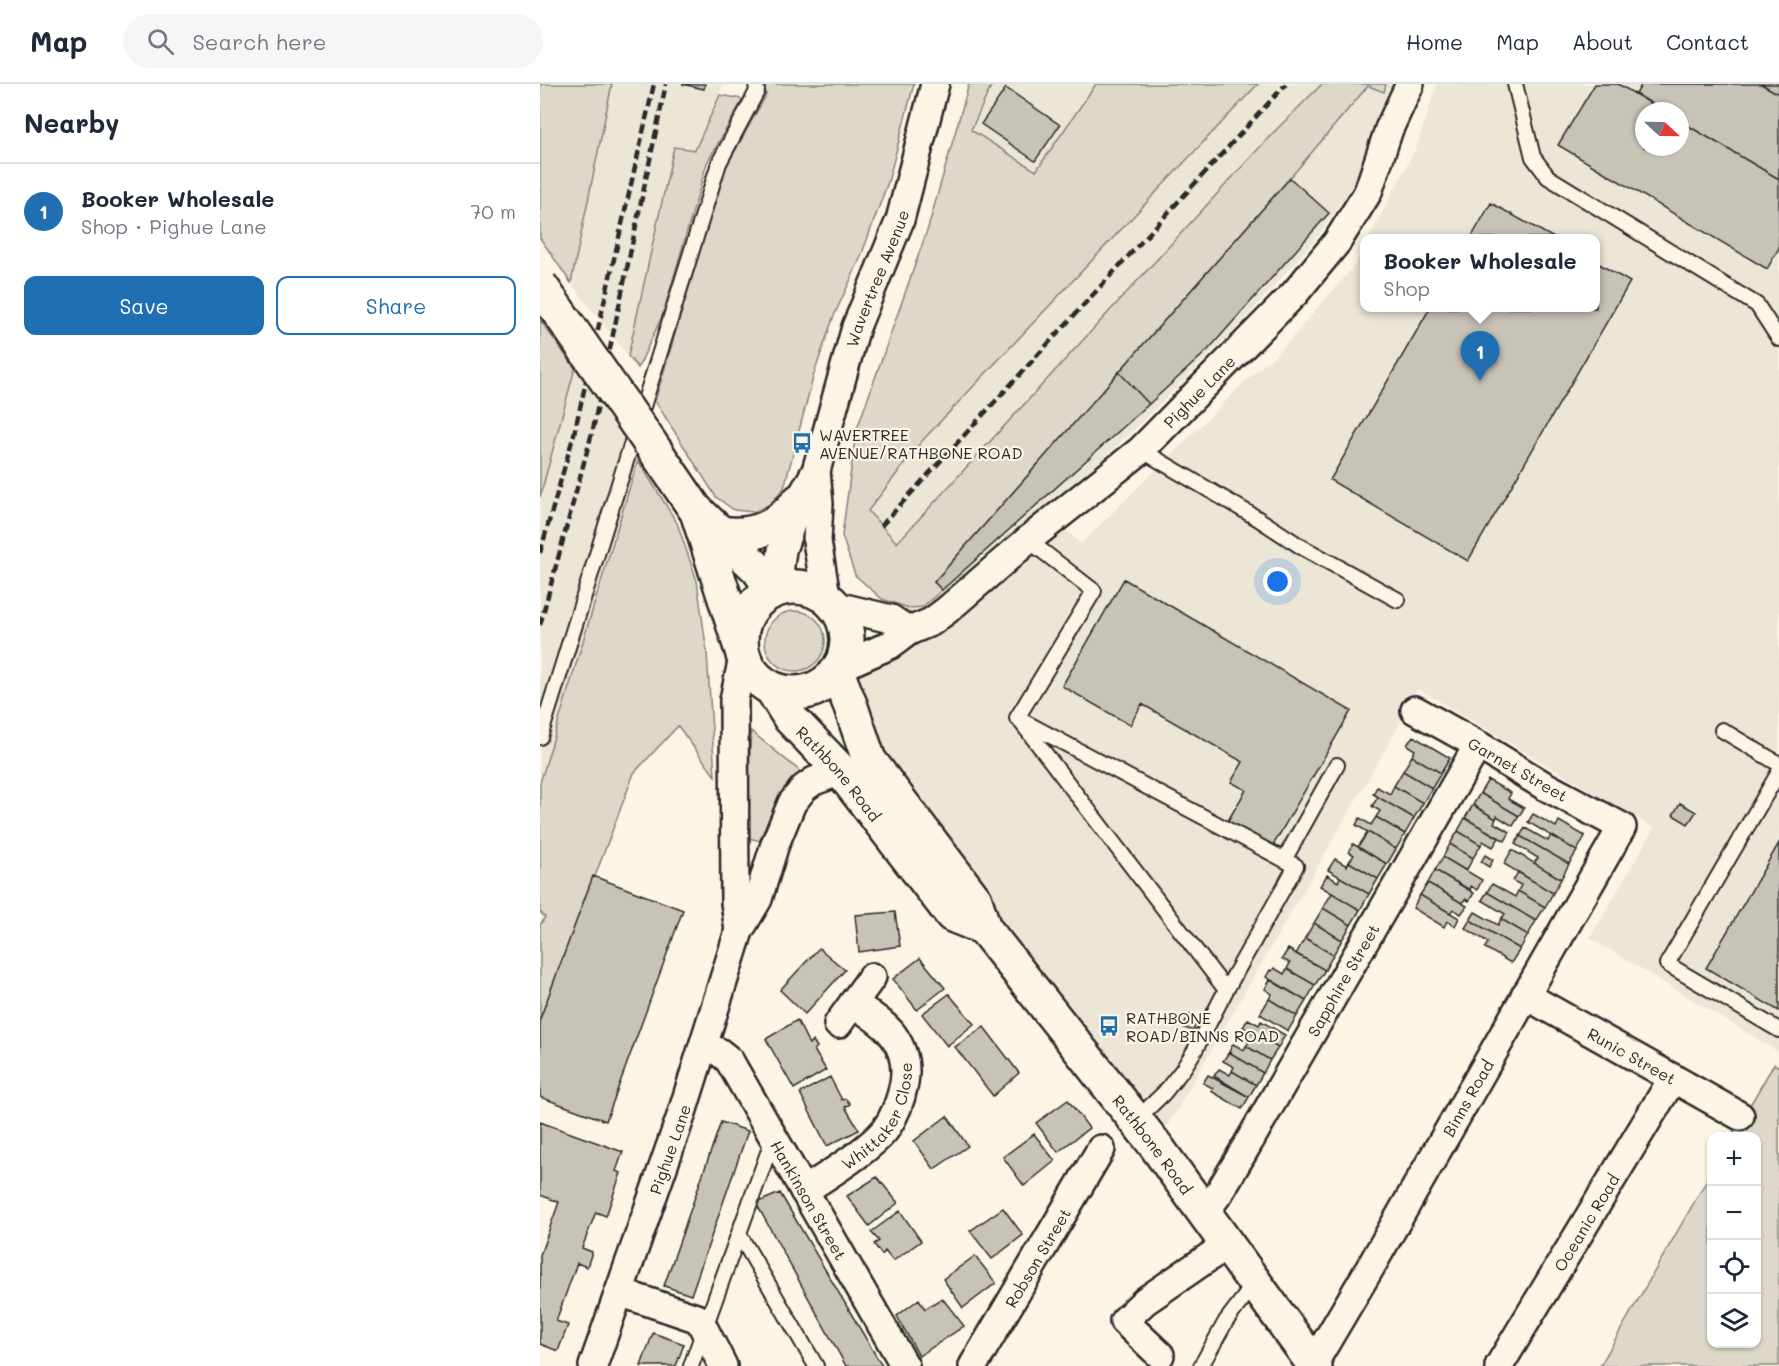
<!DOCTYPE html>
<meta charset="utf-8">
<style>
:root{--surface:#fff;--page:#f6f6f7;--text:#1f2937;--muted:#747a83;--line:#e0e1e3;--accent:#1f6fb2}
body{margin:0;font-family:Mali,sans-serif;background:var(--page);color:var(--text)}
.controls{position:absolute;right:18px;bottom:18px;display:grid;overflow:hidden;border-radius:12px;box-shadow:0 2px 4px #0004}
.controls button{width:54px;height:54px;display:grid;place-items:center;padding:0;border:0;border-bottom:2px solid var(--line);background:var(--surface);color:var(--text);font:30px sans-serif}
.compass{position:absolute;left:1095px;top:18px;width:54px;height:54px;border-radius:50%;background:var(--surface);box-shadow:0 2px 4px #0004;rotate:112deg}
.you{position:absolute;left:738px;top:498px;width:21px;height:21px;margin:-15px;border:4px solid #fff;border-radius:50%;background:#1a73e8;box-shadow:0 0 0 9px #1a73e833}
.badge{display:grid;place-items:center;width:39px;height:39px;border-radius:50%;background:var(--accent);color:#fff;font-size:20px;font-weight:700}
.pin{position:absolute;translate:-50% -50px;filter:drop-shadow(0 2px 3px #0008)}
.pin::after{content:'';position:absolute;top:32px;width:21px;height:18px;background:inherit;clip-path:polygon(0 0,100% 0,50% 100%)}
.popup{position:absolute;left:820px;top:150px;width:240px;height:78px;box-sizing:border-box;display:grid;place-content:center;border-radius:12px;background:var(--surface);filter:drop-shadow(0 2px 4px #0005);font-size:20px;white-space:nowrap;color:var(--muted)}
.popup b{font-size:22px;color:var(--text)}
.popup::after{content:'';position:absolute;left:50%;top:100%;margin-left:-12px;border:12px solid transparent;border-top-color:var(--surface)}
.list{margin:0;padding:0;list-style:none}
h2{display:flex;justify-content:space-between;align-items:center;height:78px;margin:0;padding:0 24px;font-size:26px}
h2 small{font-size:20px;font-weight:400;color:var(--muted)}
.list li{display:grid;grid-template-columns:39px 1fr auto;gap:18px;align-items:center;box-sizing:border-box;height:96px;padding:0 24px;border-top:2px solid var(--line)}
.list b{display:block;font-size:22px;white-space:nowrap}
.list p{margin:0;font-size:20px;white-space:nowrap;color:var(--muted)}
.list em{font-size:20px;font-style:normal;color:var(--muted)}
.actions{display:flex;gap:12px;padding:18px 24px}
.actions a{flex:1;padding:14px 0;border:2px solid var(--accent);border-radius:12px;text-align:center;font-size:21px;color:var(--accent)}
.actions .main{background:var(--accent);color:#fff}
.icon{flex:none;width:33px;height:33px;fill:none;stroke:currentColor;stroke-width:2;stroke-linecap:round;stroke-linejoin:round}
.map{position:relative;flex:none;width:1239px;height:1282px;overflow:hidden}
header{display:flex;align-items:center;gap:36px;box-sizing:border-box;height:84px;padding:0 30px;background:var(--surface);border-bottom:2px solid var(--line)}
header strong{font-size:28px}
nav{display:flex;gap:33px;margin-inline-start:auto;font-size:21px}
.search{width:420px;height:54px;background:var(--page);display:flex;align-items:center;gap:15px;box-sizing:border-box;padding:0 21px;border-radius:33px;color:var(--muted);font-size:22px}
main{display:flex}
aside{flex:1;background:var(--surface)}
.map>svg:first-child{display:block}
</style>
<header>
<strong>Map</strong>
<div class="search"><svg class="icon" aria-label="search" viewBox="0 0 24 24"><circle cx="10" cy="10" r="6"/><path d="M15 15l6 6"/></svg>Search here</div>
<nav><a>Home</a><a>Map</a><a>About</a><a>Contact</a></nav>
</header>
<main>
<aside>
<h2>Nearby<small></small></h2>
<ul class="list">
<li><span class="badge">1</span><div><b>Booker Wholesale</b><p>Shop · Pighue Lane</p></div><em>70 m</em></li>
</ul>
<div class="actions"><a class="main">Save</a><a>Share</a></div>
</aside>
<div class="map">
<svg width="1239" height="1282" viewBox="0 0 1239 1282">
<rect width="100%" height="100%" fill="#fcf5e5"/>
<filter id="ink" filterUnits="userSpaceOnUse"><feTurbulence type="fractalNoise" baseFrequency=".0167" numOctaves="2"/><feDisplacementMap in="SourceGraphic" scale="12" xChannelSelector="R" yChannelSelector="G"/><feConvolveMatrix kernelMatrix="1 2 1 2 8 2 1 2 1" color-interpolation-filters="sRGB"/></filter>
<g filter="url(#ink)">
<path fill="#ece6d7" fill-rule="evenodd" d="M72,0H182L180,11L155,66L134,63L88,272L31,199Z
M432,0H556L496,87L431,46Z
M718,0H782L732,50L357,460L328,428L382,357Z
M846,0H870L849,45L810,106L775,156L696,245L508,430L541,460L711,292L745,262L817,178L824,164V224H1056V154H829L877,62L897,0H1239V968L1050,854L1114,744L878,605L857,645L616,1062L329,676L300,583L394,498L750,94L829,2L844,8ZM1104,27H1140V63H1104Z
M35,284L98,376L0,699V413Z"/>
<path fill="#ded8ca" stroke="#84827a" stroke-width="1.5" d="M0,0H72L31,199L0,154Z
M224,0H374L348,98L320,175L293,234L274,290L244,404L230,420L214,428L194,426L176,413L115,317L184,87L226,11Z
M429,0H452L431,46L496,87L556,0H718L382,357L328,427L357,459L732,50L782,0H846L844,8L828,2L750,94L394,498L402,506L382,523L369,524L342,515L315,491L302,452L316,348L388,144Z
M180,11L203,15L167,79L123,230L98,284L88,272L134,63L155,66Z
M0,236L35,284L0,413Z
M98,376L137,439L157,497L167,569L175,692L138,642L94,689L0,938V841L5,833L0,828V699Z
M225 557a30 30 0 1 1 60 0a30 30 0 1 1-60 0Z
M211,647L267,693L229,759L204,753Z
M1234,980L1239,983V1282H1060L1171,1089L1172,1260H1216V1052H1192Z"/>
<path fill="#c8c3b7" stroke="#2b2b2b" stroke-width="1.5" d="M142,0H165L164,5Z
M1055,0H1078L1124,27H1104V63H1140V37L1239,95V164L1227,185L1018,61Z
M1102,0H1221L1239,10V95L1140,37V27H1124L1096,10Z
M1221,0H1239V10Z
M466,4L520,41L495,77L441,40Z
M750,94L789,129L668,266L609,320L579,288Z
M951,119L1014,154H931Z
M1056,178L1090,198L928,477L790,396L890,224H1056Z
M579,288L609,320L402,506L394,498Z
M584,495L811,627L731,765L686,740L706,706L691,698L703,678L602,620L590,641L522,602Z
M873,652L910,674L901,689L872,672L875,666L867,661Z
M872,672L901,689L892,704L863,687Z
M863,687L892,704L883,719L854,702Z
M948,696L971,709L968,715L984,724L979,732L940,709Z
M854,702L883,719L874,734L833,710L837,703L850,710Z
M940,709L979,732L973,742L957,732L956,735L933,721Z
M838,713L874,734L865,750L836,733L840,727L832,722Z
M1140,719L1156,728L1148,740L1133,731Z
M933,721L956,735L954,739L970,748L965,757L925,734Z
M993,730L1016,743L1019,737L1045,752L1037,767L988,738Z
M836,733L865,750L856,765L816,741L820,734L831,741Z
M925,734L959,754L953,763L943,757L941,761L918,747Z
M985,744L1008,757L1011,751L1037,767L1029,780L980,752Z
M918,747L941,761L933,774L910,760Z
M828,748L856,765L847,780L818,763Z
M980,752L1029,780L1021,795L994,779L998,774L975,760Z
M1239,759V927L1166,884Z
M813,760L847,780L838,795L809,778L814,771L809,768Z
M910,760L933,774L926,787L903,773Z
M972,766L1021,795L1013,809L964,780Z
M945,771L953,776L949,783L941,778Z
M903,773L942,796L937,806L931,802L930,806L895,786Z
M795,775L807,782L809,778L838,795L829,810L788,786Z
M895,786L934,809L929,817L925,815L922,819L888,799Z
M978,788L1013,809L1005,823L978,807L981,801L973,797Z
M787,791L798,798L800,793L829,810L820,826L780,802Z
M53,792L143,826L66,1037L0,1013V935Z
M888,799L927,822L921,830L913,825L910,829L880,811Z
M952,800L975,813L978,807L1005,823L996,837L947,808Z
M947,808L996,837L988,851L961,835L965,830L942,816Z
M792,809L820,826L811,841L783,824Z
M880,811L919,834L915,842L907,837L904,843L873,824Z
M783,824L811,841L802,856L774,839Z
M355,828L360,862L319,868L315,831Z
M935,828L958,841L961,835L988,851L980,865L930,836Z
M930,836L980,865L971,879L945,864L948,858L925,844Z
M774,839L802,856L793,871L765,854Z
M765,854L793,871L785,886L756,870Z
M279,864L305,886L265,930L240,906Z
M748,865L785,886L775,901L747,885L750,879L742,875Z
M380,874L405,904L377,926L353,895Z
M734,884L744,890L747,885L775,901L766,917L726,893L730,886L732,887Z
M730,896L766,917L757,932L729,915L732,910L725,905Z
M409,910L434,940L407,962L382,930Z
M729,915L757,932L748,947L720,930Z
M649,930L658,934L653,947L643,943Z
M708,935L719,941L721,937L745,951L738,964L703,943Z
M257,936L269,960L273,957L277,963L274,966L286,986L254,1005L226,955Z
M444,943L479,989L453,1012L415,963Z
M703,943L738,964L730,976L706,962L709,958L699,952Z
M693,960L704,966L706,962L730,976L723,989L689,968Z
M689,968L723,989L716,1001L692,987L694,983L683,977Z
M679,985L690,991L692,987L716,1001L709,1013L674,992Z
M668,991L709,1013L702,1025L671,1007L673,1004L663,999Z
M290,993L302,1016L306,1015L310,1020L305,1023L319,1046L287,1062L260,1009Z
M528,1016L549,1044L518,1068L496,1039Z
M407,1032L428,1062L394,1085L374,1057Z
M0,1038L83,1068L76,1087L81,1089L66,1132L56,1128L42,1164L52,1168L47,1183L37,1179L16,1237L28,1241L18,1267L0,1260V1171L19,1118L0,1111Z
M181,1038L208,1047L151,1211L124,1202Z
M494,1050L515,1077L484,1102L463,1073Z
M337,1093L358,1119L329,1142L307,1112Z
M240,1109L342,1282H306L216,1119Z
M463,1124L483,1151L452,1175L430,1147Z
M360,1127L381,1157L353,1177L345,1167L342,1171L334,1160L339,1157L331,1148Z
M435,1172L456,1199L423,1224L403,1195Z
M402,1214L424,1242L379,1272L357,1232L379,1215L385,1225Z
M113,1249L144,1260L136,1282H101Z"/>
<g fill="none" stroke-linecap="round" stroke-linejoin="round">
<g stroke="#2b2b2b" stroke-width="18">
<path id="lane" d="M975,0L993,73L1008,93L1217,221L1239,255
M601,366L717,434L760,462L858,516
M488,456L554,507L477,634L756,782L686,906L655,966L643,985L624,1009L596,1036
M481,638L686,906
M1182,646L1239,680
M0,653L179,79L217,7L216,0
M1239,688L1127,880L1239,946
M744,776L797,681
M199,1150L276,1282
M151,1282L233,1055
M661,1282L686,1237L715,1199"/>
</g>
<g stroke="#2b2b2b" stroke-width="32">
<g id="street">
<path d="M276,387L279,420L277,457L286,512"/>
<path id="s1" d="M237,505L242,466L259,417L276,387L316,243L360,136L395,0"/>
<path d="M296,522L351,535L369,547"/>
<path id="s2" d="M300,583L350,561L369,547L391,538L407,526L488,456L601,366L755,209L797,158L828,108L849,45L870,0"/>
<path d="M199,847L195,818L194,616L203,573"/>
<path id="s3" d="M985,911L1200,1032"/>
<path d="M298,940L332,893"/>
<path id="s4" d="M164,962L179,968L189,976L365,1282"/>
<path id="s5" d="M264,1107C286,1092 329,1066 345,1046C355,1032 361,1016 364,999C367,982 363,965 353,951C343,938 326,928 313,919"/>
<path id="s6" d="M665,1128L679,1109L702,1070L938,661"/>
<path d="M79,1208L159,1235L183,1282"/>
<path d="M620,1271L584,1237L605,1217L688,1160"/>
<path id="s7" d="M53,1282L141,1032L199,847L218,815L235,760L252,719L264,704L274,697L301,687"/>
<path id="s8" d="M433,1282L561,1065"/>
<path id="s9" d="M772,1282L830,1184L1082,743L1003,701L938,661L875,626"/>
<path id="s10" d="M959,1282L1133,994"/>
</g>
</g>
<g stroke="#2b2b2b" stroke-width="38">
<g id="secondary">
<path d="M110,359L157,428L200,561"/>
<path d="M158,428L218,485L233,506"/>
<path d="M181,449C216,454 237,443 259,417"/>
<circle cx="254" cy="556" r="53"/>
<path id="s11" d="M297,588L311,623L329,676L435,816L444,844L616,1062L775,1282"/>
<path id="s12" d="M232,605L250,634L301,687L412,831L444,844"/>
</g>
</g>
<use href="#lane" stroke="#fcf5e5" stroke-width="14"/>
<use href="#street" stroke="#fcf5e5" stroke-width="27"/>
<use href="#secondary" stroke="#fcf5e5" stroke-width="33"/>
<path stroke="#2b2b2b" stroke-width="4.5" stroke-dasharray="9 4.5" stroke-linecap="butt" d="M341,442L746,0
M0,469L34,350L114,0
M0,541L53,345L126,0"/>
<g stroke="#2b2b2b" stroke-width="38" stroke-linecap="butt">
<path id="secondary-bridge" d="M0,201L110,359"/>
</g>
<use href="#secondary-bridge" stroke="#fcf5e5" stroke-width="33"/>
</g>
</g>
<defs>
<g id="bus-bare" transform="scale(1.62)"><path d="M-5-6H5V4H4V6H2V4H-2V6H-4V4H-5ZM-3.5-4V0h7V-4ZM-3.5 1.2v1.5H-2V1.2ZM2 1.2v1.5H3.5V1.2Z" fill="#1f6fb2" stroke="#fcf5e5" stroke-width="2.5" paint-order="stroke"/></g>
</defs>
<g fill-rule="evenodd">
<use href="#bus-bare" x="262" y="359"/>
<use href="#bus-bare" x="569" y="942"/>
</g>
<g text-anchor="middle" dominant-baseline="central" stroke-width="4.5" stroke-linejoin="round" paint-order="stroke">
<g font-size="16" fill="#2b2b2b" stroke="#fcf5e5">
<text stroke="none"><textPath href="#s1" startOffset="328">Wavertree Avenue</textPath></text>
<text stroke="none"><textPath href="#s2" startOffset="456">Pighue Lane</textPath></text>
<text transform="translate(978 685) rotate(30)">Garnet Street</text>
<text stroke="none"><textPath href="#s12" startOffset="108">Rathbone Road</textPath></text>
<text stroke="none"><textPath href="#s6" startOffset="270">Sapphire Street</textPath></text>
<text stroke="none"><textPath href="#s3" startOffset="123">Runic Street</textPath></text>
<text stroke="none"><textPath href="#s9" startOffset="310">Binns Road</textPath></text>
<text stroke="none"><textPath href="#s5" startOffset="110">Whittaker Close</textPath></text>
<text stroke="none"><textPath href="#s11" startOffset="573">Rathbone Road</textPath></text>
<text stroke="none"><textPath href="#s7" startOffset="230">Pighue Lane</textPath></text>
<text stroke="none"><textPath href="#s4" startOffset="190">Hankinson Street</textPath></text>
<text stroke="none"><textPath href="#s10" startOffset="168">Oceanic Road</textPath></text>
<text stroke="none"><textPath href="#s8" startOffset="126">Robson Street</textPath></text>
</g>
<g font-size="16" fill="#2b2b2b" stroke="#fcf5e5" text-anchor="start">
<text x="279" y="350">WAVERTREE<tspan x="279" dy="18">AVENUE/RATHBONE ROAD</tspan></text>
<text x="586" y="933">RATHBONE<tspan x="586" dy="18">ROAD/BINNS ROAD</tspan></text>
</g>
</g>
</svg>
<div class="controls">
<button>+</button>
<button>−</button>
<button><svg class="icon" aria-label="locate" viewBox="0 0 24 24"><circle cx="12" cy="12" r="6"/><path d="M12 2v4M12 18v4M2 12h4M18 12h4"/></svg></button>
<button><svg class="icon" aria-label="layers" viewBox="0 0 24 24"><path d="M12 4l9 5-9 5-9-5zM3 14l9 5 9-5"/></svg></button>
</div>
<svg class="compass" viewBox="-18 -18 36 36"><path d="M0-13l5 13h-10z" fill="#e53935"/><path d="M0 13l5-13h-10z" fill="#747a83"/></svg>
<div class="you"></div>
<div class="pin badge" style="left:940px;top:297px">1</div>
<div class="popup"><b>Booker Wholesale</b>Shop</div>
</div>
</main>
